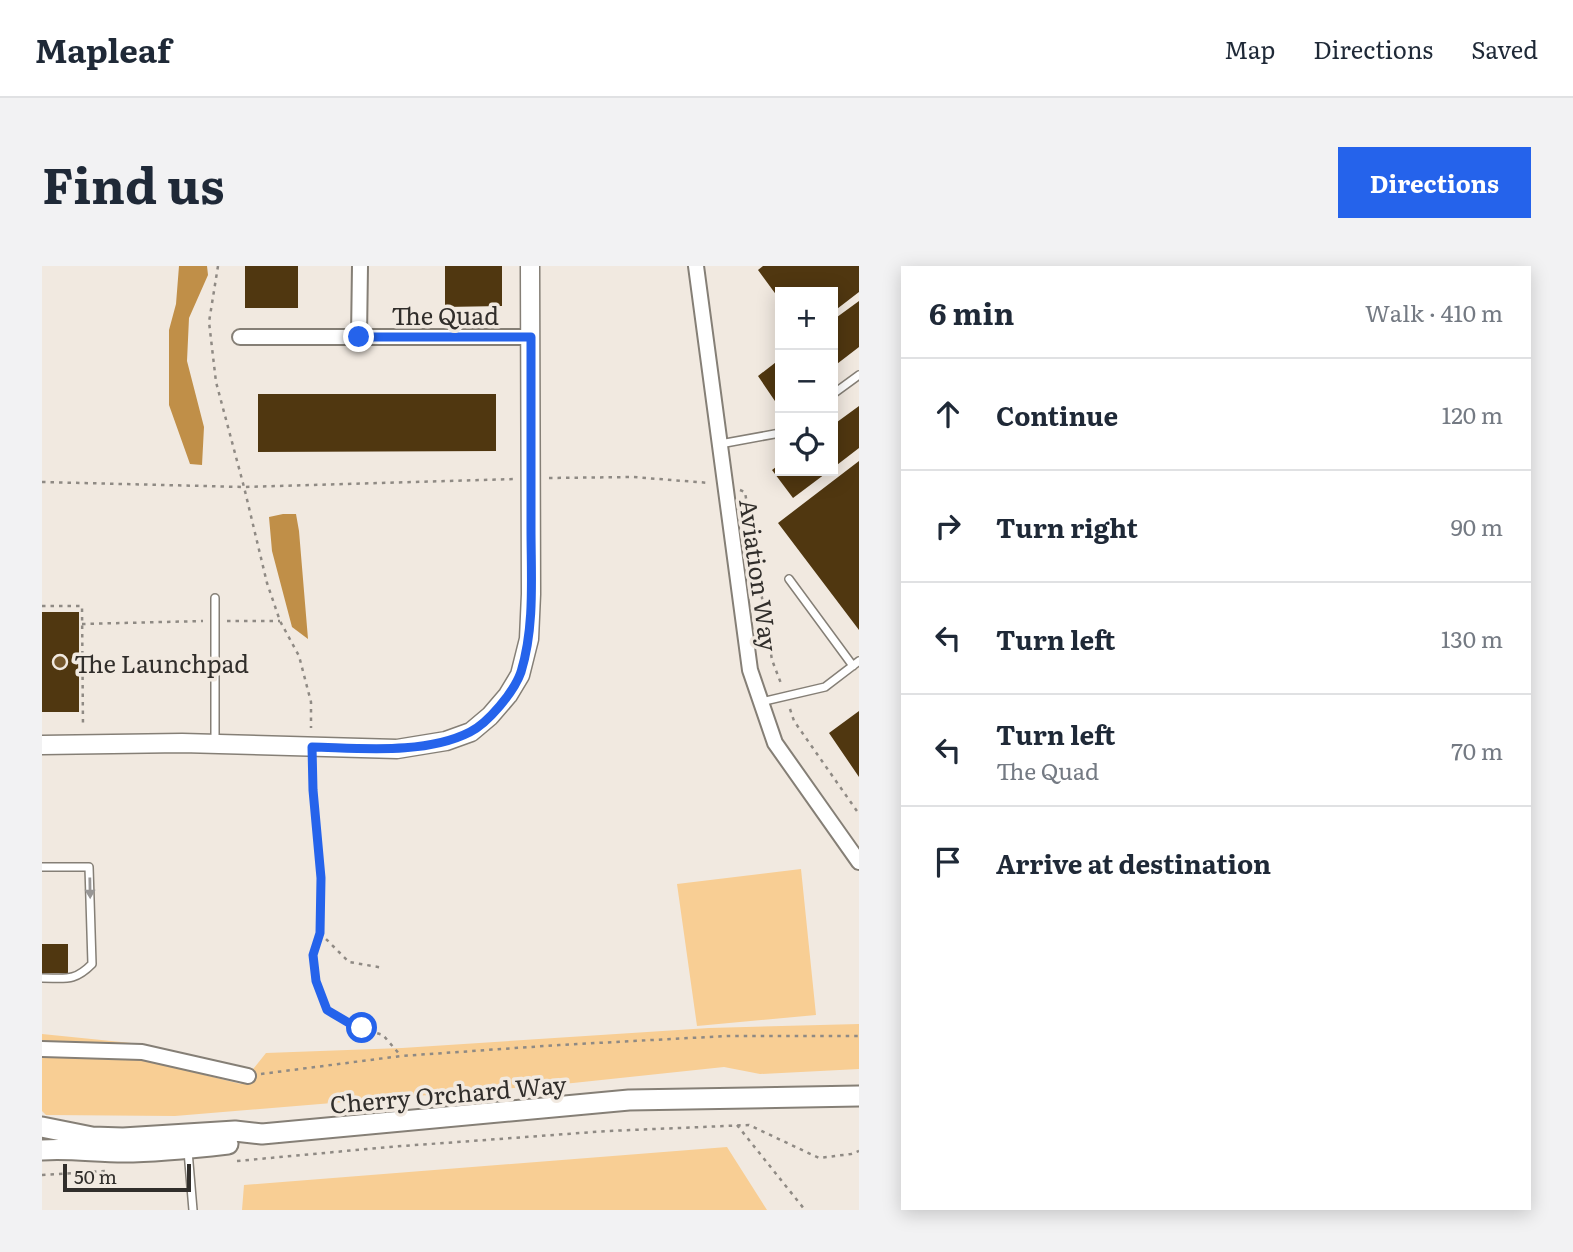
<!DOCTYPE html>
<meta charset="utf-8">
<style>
:root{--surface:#fff;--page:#f2f2f3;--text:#1f2937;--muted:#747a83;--line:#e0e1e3;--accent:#2563eb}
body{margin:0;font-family:Literata,serif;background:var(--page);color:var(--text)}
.controls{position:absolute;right:21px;top:21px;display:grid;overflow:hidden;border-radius:0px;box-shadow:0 4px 18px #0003}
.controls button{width:63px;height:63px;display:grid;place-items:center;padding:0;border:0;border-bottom:2px solid var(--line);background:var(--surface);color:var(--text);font:35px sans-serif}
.scale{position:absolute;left:21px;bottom:18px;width:128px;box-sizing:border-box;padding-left:7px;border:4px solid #312e2b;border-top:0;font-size:19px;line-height:24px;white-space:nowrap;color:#312e2b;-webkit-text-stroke:5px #f1e9e0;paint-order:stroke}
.stop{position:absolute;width:21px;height:21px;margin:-16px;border:5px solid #2563eb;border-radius:50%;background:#fff}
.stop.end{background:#2563eb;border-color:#fff;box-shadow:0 2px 7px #0008}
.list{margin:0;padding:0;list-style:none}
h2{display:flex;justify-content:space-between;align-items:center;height:91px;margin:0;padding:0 28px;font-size:30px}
h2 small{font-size:23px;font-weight:400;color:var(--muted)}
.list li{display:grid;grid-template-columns:46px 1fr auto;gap:21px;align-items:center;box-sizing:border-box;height:112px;padding:0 28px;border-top:2px solid var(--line)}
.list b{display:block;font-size:26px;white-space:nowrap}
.list p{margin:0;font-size:23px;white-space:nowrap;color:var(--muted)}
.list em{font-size:23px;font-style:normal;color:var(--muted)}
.icon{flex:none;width:38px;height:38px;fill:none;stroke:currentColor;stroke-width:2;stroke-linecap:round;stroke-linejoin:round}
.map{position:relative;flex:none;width:817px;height:944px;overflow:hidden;border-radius:0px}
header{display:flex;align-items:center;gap:42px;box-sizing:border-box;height:98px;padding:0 35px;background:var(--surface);border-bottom:2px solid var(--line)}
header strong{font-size:33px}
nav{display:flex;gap:38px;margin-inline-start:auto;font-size:24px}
.intro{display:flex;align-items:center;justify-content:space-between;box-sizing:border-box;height:168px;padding:0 42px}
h1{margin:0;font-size:49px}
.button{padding:18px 32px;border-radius:0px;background:var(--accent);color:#fff;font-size:24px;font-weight:700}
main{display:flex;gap:42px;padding:0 42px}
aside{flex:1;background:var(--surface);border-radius:0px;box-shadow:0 4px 18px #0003}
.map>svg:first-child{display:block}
</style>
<header>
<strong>Mapleaf</strong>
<nav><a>Map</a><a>Directions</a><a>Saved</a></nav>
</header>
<div class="intro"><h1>Find us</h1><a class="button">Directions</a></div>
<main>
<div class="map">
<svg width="817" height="944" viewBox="0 0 817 944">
<rect width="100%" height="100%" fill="#f1e9e0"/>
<path fill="#f8ce94" d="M759,603L774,749L655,760L635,618Z
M817,758V803L718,808L682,801L531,817L133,850L4,849L0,845V768L89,777L103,794L199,818L224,787L360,782L667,762Z
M685,881L725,944H200L202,919Z"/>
<path fill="#c08f48" d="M137,0H165L166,9L147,52L145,95L162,161L160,199L148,198L127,139V64L134,38Z
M241,248H254L257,265L266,373L250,361L230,285L227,251Z"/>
<path fill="#503710" d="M203,0H256V42H203Z
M403,0H460V40L403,41Z
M721,0H817V26L791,46V26H738V34L716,4Z
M817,35V81L791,101V54Z
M738,93V140L737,141L716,110Z
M216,128H454V185L216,186Z
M817,140V182L791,202V159Z
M817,195V364L736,257Z
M738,198V205H787L751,232L730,204Z
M0,346H37V446H0Z
M817,445V511L787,467Z
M0,678H26V707H0Z"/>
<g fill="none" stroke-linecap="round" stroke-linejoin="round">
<g stroke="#857f76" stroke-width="10">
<path id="service" d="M791,128L817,109
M678,178L738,167
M747,313L811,400
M173,332V478
M719,436L783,421L817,395
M0,601H47L50,698C32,716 24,712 0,712
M146,885L151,944"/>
</g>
<g stroke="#857f76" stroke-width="18">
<path id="minor" d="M654,0L708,404L733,477L817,596
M198,71H489
M317,71L318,0
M0,783L100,786L206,810"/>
</g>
<g stroke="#857f76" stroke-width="21">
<path id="tertiary" d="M0,479L140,477L355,483L404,475L429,466L448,450L466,429L478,409L487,373L489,328L488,0"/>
</g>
<g stroke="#857f76" stroke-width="23">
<path id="secondary" d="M0,861L50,871L81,872L193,865L220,868L587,834L817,830
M0,884C27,882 54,886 82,886C116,886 151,882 186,878"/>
</g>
<path stroke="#8f8a84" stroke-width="2.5" stroke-dasharray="3.5 5" stroke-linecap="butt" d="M176,0L167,56L174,116L202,221L225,317L238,355L257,390L269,436V462
M507,212L591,211L668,217
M0,216L202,221L472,213
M698,224L703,226L730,394L740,420
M0,340H40L41,461
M185,355H238
M40,358L161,355
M748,443L752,455L817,548
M270,497L271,524L279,612L278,667L272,689L274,715L285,744L312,760L341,769L359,790
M278,667L307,696L342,702
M219,808L359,790L517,779L685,770H817
M695,859L763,944
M195,895L347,881L566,865L707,859L777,892L809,888L817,885
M0,909L63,905"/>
<use href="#service" stroke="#fff" stroke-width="7"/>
<use href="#minor" stroke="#fff" stroke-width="14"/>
<use href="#tertiary" stroke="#fff" stroke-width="18"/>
<use href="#secondary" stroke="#fff" stroke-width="19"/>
</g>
<defs><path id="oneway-solid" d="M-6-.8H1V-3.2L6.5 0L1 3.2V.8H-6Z" transform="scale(1.75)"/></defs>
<use fill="#989695" href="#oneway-solid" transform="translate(48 622) rotate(89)"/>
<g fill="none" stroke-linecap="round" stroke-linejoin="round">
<path stroke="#2563eb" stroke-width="9" d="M317,71H489C489,135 489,199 489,263C489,310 493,360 479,406C472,426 446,457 428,466C383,489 318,482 270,481L271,524L279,612L278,667L271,689L274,715L285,744L312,760L320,762"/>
</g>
<circle fill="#75572b" stroke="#f1e9e0" stroke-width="2.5" cx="18" cy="396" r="7"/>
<g text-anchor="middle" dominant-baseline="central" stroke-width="7" stroke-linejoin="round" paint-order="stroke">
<g font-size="24" fill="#312e2b" stroke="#f1e9e0">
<text x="403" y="48">The Quad</text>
<text transform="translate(718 309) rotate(82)">Aviation Way</text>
<text transform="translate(406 827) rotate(-5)">Cherry Orchard Way</text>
</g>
<g font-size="24" fill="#312e2b" stroke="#f1e9e0" text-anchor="start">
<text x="32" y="396">The Launchpad</text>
</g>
</g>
</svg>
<div class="controls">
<button>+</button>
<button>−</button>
<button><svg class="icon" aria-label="locate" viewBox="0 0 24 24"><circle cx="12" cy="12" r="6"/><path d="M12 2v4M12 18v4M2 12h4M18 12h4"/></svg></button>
</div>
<div class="scale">50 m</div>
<div class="stop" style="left:320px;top:762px"></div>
<div class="stop end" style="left:317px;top:71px"></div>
</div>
<aside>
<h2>6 min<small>Walk · 410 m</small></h2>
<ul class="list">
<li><svg class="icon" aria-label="ahead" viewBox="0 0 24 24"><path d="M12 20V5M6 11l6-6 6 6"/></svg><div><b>Continue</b></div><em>120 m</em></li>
<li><svg class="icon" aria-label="right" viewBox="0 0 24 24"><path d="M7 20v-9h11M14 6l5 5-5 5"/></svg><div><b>Turn right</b></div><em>90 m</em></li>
<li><svg class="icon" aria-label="left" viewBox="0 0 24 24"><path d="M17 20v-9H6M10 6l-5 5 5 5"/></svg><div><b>Turn left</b></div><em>130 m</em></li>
<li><svg class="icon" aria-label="left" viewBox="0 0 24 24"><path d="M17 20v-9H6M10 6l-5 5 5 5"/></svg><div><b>Turn left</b><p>The Quad</p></div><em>70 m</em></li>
<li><svg class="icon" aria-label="arrive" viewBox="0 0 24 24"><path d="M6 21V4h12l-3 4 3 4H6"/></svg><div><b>Arrive at destination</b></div></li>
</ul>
</aside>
</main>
